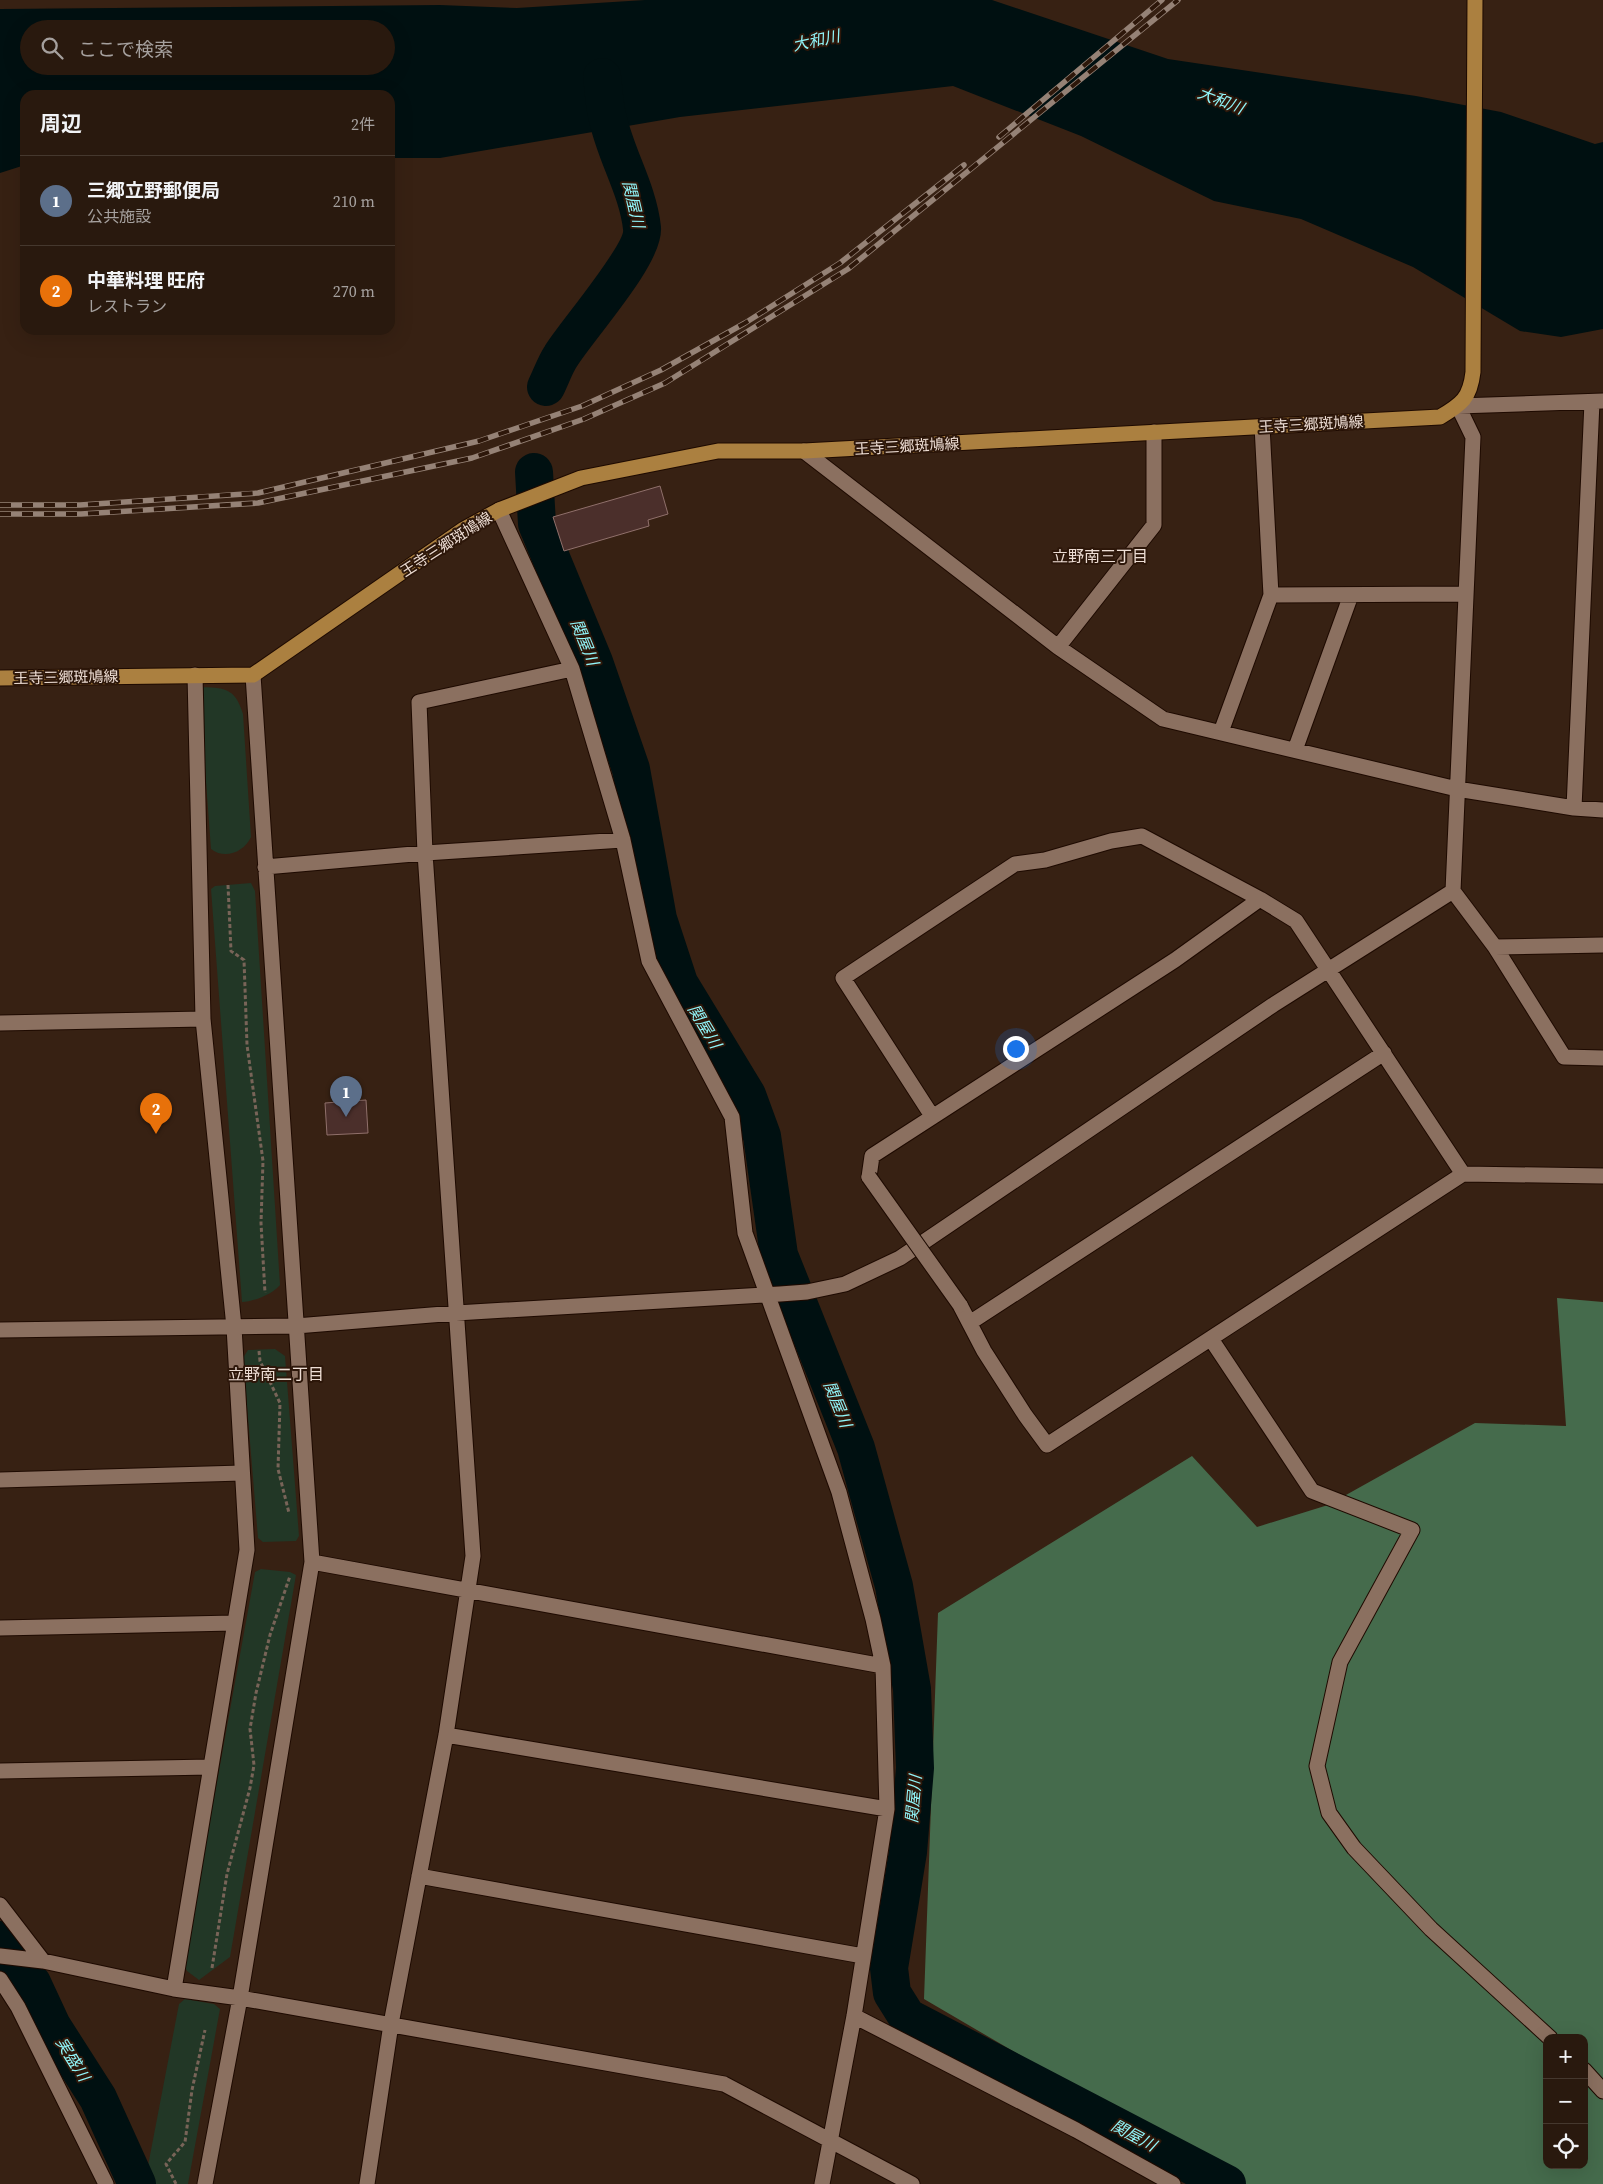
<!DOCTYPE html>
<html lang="ja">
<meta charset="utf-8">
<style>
:root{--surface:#29190e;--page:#35261c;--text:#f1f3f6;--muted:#a5a09e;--line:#45382e;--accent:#67d465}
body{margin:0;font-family:"Source Serif 4","Noto Sans JP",serif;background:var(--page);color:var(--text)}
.controls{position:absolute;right:15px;bottom:15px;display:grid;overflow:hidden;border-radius:10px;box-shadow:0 5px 20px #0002}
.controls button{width:45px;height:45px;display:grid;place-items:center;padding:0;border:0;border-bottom:1px solid var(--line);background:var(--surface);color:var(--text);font:25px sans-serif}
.you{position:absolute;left:1015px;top:1048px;width:18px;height:18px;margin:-12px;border:4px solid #fff;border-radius:50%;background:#1a73e8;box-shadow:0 0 0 8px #1a73e833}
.badge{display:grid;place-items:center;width:32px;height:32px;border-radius:50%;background:var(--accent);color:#fff;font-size:16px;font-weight:700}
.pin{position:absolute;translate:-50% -41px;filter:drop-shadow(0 1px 2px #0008)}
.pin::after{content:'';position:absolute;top:26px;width:18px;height:15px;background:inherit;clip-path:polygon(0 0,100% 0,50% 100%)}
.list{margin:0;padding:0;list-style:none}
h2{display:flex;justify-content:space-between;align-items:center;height:65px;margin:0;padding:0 20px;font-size:21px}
h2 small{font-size:16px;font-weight:400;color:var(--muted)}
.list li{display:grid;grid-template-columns:32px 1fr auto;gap:15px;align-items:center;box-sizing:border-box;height:90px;padding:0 20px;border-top:1px solid var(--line)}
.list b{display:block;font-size:19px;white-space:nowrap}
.list p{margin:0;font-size:16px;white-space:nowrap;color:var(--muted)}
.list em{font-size:16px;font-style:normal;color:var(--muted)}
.icon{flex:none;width:28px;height:28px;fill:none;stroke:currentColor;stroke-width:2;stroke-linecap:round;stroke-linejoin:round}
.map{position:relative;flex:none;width:1603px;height:2184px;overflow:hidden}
.search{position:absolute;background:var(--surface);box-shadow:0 5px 20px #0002;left:20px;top:20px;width:375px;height:55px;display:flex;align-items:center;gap:12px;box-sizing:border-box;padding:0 18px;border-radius:28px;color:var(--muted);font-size:19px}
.panel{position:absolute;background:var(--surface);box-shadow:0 5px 20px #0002;left:20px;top:90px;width:375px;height:245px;border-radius:15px}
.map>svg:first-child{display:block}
</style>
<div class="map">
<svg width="1603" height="2184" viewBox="0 0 1603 2184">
<rect width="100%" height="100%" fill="#372113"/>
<path fill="#223726" d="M199,687C224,688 235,687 243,714L251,837C244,852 225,860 211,849Z
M251,883L255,891L280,1285C273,1294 253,1302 242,1302L211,889L215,886Z
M275,1349L285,1356L299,1536L296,1541L263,1542L258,1538L243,1358L248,1350Z
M261,1569L290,1572L296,1575L230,1957L199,1980L187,1971L184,1964L255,1572Z
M185,1999L214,2004L220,2009L188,2184H150L147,2171L179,2004Z"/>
<path fill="#456b4c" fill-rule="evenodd" d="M1557,1298L1603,1302V2184H1240L924,1999L938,1613L1192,1456L1257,1527L1328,1505L1475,1423L1566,1426ZM1547,2038H1584V2165H1547Z"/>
<path fill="#001011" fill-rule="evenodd" d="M645,0H992L1168,59L1416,96L1501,112L1595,144L1603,142V329L1561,337L1520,331L1413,267L1301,219L1214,201L1081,136L953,86L680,117L440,158H390V95H25V165L0,173V9L440,5L517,8ZM29,29H386V66H29Z"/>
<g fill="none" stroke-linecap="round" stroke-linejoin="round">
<path stroke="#001011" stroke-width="38" d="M546,387C551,377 555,365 561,356C577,330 645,254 642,228C638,190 616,156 608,119C604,106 604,91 602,77
M534,472L537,524L594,662L631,769L658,919L679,983L747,1095L762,1136L779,1255L856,1448L894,1586L912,1689L915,1768L908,1852L889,1968L892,1993L907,2017L1227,2184
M0,1940L32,1983L52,2026L98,2098L137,2184"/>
</g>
<path fill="#4b2f2b" stroke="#90706b" d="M660,486L668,514L648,520L649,526L564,551L553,517Z
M366,1100L368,1133L327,1135L325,1103Z"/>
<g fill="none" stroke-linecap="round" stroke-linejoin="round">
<g stroke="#1e0a01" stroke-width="17">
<path id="minor" d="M1603,401L1458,406L1473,437L1453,891L1495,947L1564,1057L1603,1058
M804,451L1058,647L1163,719L1457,789L1574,808L1603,810
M499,510L572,669L623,840L649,961L732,1117L745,1233L839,1492L873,1619L883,1666L887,1809L854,2016L822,2184
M1271,595L1466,594
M1058,647L1154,525V432
M1221,732L1271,595L1262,426
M1295,750L1351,595
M1574,808L1592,402
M265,867L425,853L623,840
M1495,947L1603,945
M0,1023L203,1019
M932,1116L843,978L1015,864L1045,860L1111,841L1142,836L1260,899L1296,921L1463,1174
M869,1177L872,1156L1175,960L1260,899
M960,1305L984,1351L1025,1415L1047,1445L1463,1174L1603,1176
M971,1322L1384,1053
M0,1330L296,1326L456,1313L780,1294L807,1292L845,1284L900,1258L1273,1005L1453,891
M1211,1339L1312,1491L1412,1530L1340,1662L1317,1766L1329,1813L1354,1848L1431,1929L1550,2038
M0,1480L242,1473
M312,1562L883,1666
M0,1628L234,1623
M446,1735L887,1809
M0,1771L210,1767
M419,1876L863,1956
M0,1905L43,1961
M0,1956L43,1961L174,1989L240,1998L724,2084L912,2184
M0,1979L18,2007L106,2184
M174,1989L247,1550L234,1327L203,1019L195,675
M854,2016L1076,2130L1173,2184
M1584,2070L1603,2091
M205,2184L240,1998L312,1562L253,675
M367,2184L391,2024L446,1735L473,1556L425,853L419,702L572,669"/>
</g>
<g stroke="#1e0a01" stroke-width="17">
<path id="major" d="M0,678L253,675L464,529L499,510L581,478L718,451H804L1440,417C1462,404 1470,398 1473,372L1475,0"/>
</g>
<path stroke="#786458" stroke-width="3" stroke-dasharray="4 2.5" stroke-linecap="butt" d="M228,885L231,951L244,960L247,1045L263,1161L261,1223L265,1293
M259,1351L260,1361L280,1403L278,1469L289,1513
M212,1968L227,1874L250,1788L254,1765L250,1729L256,1693L270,1635L290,1576
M176,2184L166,2164L185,2142L192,2090L205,2030"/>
<use href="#minor" stroke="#8b7060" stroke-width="15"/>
<use href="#major" stroke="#ab8040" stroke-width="15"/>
<g stroke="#958276" stroke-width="5.5">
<path id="rail" d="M999,137L1162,0
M0,505H80L258,493L479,441L582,406L661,370L745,323L840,263L964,165
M0,514H81L258,503L472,458L584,419L665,383L848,269L1178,0"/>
</g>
<use href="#rail" stroke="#2d170a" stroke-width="4" stroke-dasharray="11" stroke-linecap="butt"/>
<g stroke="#1e0a01" stroke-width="17" stroke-linecap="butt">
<path id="minor-bridge" d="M869,1177L960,1305"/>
</g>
<use href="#minor-bridge" stroke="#8b7060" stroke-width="15"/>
</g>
<g text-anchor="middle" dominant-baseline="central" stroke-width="4" stroke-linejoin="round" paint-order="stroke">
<g font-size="15" fill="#edddd4" stroke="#2d170a">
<text transform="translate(1311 424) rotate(-3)">王寺三郷斑鳩線</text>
<text transform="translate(907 446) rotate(-3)">王寺三郷斑鳩線</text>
<text transform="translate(446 544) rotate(-33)">王寺三郷斑鳩線</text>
<text transform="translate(66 677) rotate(-1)">王寺三郷斑鳩線</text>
</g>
<g font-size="16" font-style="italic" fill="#91f6fa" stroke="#2d170a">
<text transform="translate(816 40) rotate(-12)">大和川</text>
<text transform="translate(1221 100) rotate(21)">大和川</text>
<text transform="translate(634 204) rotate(77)">関屋川</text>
<text transform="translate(585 642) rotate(68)">関屋川</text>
<text transform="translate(705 1026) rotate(59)">関屋川</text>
<text transform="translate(838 1404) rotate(68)">関屋川</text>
<text transform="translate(913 1799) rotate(-85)">関屋川</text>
<text transform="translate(73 2059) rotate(58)">実盛川</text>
<text transform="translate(1134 2135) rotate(28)">関屋川</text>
</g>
<g font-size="16" fill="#edddd4" stroke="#2d170a">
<text x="1100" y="556">立野南三丁目</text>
<text x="276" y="1374">立野南二丁目</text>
</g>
</g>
</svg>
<div class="controls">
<button>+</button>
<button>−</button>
<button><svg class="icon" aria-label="locate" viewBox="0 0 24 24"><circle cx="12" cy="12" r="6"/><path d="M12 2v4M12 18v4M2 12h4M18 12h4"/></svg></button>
</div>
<div class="you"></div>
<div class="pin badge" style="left:346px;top:1117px;background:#5c6f8a">1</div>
<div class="pin badge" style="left:156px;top:1134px;background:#e8710a">2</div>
<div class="search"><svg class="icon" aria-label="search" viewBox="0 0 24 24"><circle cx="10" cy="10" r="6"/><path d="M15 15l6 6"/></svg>ここで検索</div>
<section class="panel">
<h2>周辺<small>2件</small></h2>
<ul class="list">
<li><span class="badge" style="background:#5c6f8a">1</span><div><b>三郷立野郵便局</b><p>公共施設</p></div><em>210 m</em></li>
<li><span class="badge" style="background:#e8710a">2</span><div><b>中華料理 旺府</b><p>レストラン</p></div><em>270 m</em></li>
</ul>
</section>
</div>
